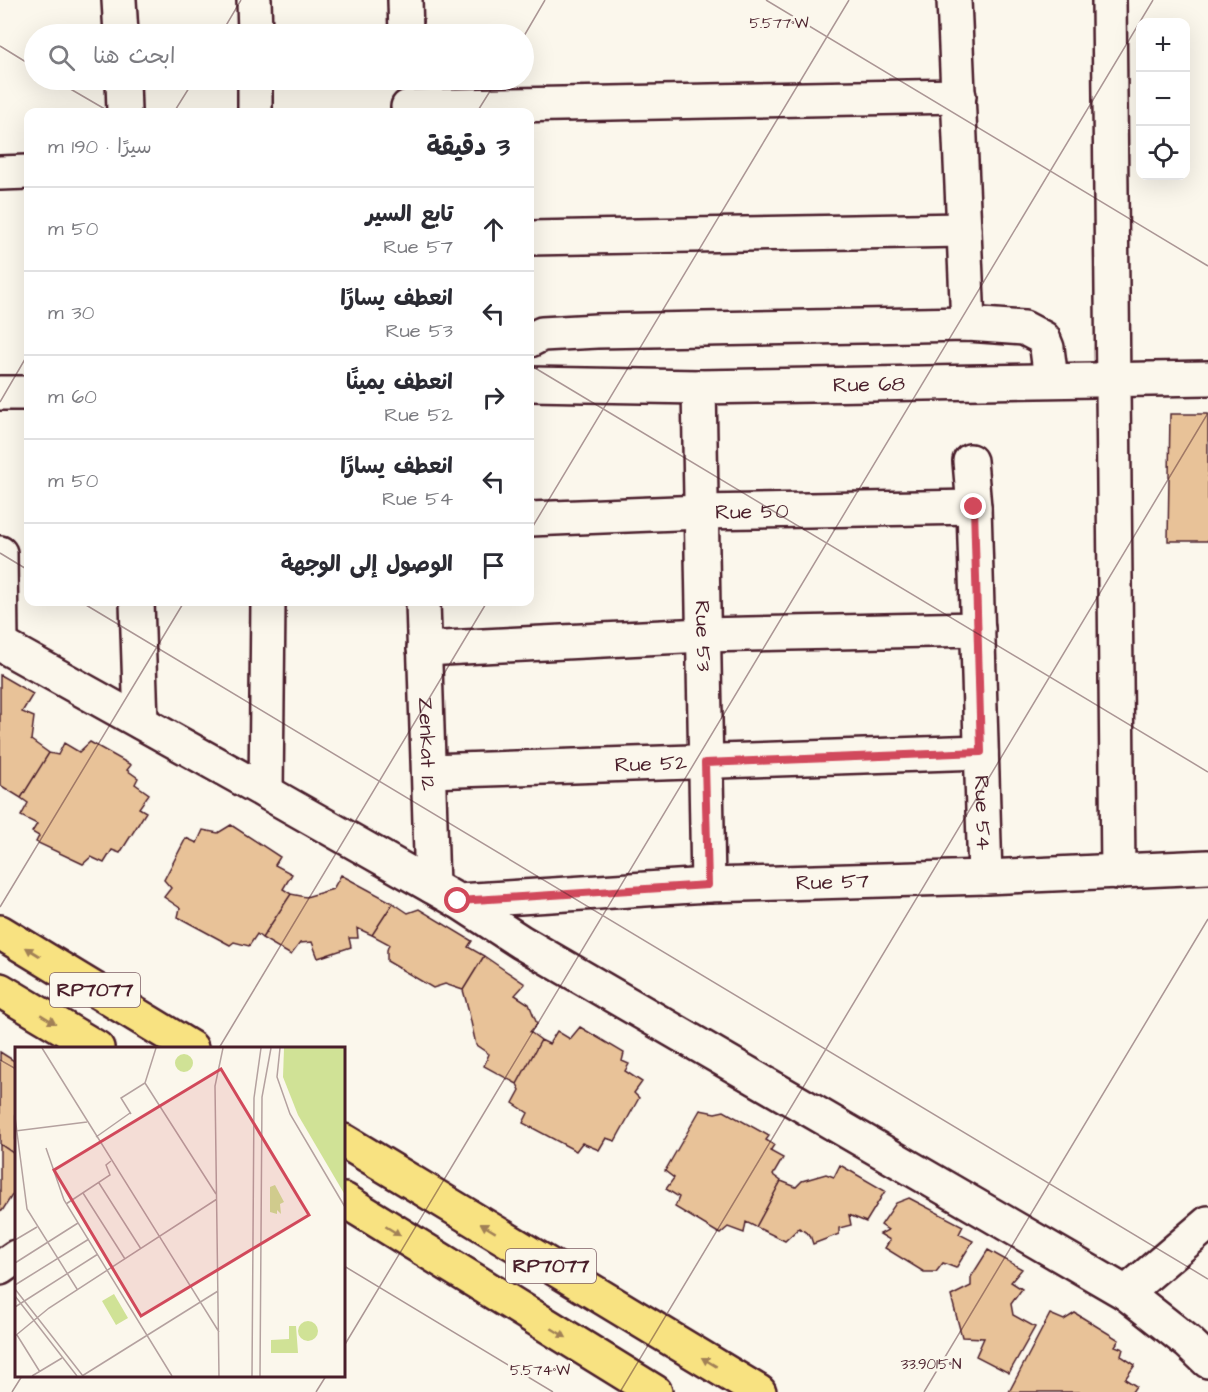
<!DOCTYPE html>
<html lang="ar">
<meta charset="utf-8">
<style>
:root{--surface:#fff;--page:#f7f7f7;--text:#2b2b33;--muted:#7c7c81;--line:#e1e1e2}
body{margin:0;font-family:"Architects Daughter","Playpen Sans Arabic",sans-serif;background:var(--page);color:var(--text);direction:rtl}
.controls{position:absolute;right:18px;top:18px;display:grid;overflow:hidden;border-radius:12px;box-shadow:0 6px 24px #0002}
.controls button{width:54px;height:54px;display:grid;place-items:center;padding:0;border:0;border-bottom:2px solid var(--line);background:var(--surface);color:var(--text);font:30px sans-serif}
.stop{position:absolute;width:18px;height:18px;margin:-14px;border:4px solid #d1495b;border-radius:50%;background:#fff}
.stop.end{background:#d1495b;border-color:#fff;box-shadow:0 2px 6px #0008}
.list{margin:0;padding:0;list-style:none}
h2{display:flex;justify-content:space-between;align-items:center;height:78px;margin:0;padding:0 24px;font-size:26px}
h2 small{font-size:20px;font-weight:400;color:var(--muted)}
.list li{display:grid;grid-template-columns:39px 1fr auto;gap:18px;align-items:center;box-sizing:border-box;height:84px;padding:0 24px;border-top:2px solid var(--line)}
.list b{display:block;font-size:22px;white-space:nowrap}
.list p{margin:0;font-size:20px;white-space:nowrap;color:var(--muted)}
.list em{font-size:20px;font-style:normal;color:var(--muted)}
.icon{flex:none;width:33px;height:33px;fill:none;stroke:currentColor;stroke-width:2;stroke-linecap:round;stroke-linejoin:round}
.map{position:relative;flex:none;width:1208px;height:1392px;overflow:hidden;direction:ltr}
.search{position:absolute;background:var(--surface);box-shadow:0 6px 24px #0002;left:24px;top:24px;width:510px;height:66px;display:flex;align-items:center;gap:15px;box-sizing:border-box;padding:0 21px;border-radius:33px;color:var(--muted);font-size:22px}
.panel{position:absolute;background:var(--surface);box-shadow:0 6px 24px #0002;left:24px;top:108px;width:510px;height:498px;border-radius:12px;direction:rtl}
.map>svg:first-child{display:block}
</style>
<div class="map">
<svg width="1208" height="1392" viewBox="0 0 1208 1392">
<rect width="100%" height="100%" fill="#fbf7ec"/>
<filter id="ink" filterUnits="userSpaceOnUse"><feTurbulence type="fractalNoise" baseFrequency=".0167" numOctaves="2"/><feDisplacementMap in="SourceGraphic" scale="12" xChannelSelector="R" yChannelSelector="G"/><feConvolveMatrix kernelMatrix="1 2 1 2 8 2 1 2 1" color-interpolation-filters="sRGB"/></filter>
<g filter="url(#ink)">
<path fill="#e8c298" stroke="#4a1f2b" stroke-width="1.5" d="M1170,414H1208V541H1168Z
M0,675L33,694L22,712L34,717L31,740L49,753L21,798L0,785Z
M90,742L131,765L127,770L138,778L135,784L149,794L139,808L146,812L120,853L112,850L104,863L91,857L83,864L36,842L39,836L32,832L37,824L21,816L28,803L21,798L49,753L58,755L64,743L79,752Z
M231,825L280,857L275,865L292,874L283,889L291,894L262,938L257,934L249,946L234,942L230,945L178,917L180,908L164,897L171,888L164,880L186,838L197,843L203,830L218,833Z
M341,875L393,903L372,935L357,928L358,938H349L351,947L318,958L312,942L300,943L291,955L262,938L291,894L306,897L333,889Z
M393,903L408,913L419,909L472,941L468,947L484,956L463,990L445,984L433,988L387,961V950L389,944L372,935Z
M484,956L525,984L515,995L529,1004L537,1024L530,1032L541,1040L517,1084L484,1066L489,1054L476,1045L468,1008L463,990Z
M580,1027L624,1053L622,1061L629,1064L625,1071L642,1082L634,1093L639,1098L615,1141L606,1138L599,1150L582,1143L576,1151L523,1123L528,1113L513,1103L520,1090L517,1084L541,1040L549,1044L557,1031L570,1039Z
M0,1052L16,1062V1155L0,1144Z
M700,1110L715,1113L724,1111L769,1136L766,1140L774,1145L770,1151L783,1158L773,1175L781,1181L756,1227L746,1222L744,1233L728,1227L720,1234L675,1207L679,1197L666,1189L674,1178L665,1171Z
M0,1144L16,1155V1189L2,1211H0Z
M840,1165L885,1191L866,1222L849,1215L851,1225L839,1228V1234L813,1244L810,1235L799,1228L785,1241L756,1227L781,1181L796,1187L802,1181L826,1174L834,1177Z
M909,1198L963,1226L959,1234L973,1241L956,1268L943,1263L936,1272H924L885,1248L890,1240L880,1234L888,1230L881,1225L896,1203Z
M988,1250L1022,1269L1011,1282L1022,1289L1011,1304L1013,1315L1035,1327L1009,1373L976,1356L984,1338L962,1337L951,1296L971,1286V1277Z
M1075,1313L1119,1340L1115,1346L1123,1349L1121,1356L1135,1365L1125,1379L1136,1386L1132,1392H1009L1050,1314L1064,1320Z"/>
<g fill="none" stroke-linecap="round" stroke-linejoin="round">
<g stroke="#4a1f2b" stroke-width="38">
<g id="minor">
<path d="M119,0L121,34"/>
<path d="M254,0L255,34"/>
<path d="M405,0L406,34"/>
<path d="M954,0L968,324"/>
<path d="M1109,0C1113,291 1114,581 1118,872"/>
<path d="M123,80L124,112"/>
<path d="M255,80V112"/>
<path d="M408,107L959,96"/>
<path d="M0,173L28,172"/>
<path d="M530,238L964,230"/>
<path d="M530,340L542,334L597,331L968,324L1024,328L1043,338L1047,348L1051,380"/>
<path id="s1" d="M530,384L699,387L1208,378"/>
<path id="s2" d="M699,387L708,885"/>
<path d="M0,393H28"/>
<path id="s3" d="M970,461L974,507L985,877"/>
<path id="s4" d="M530,519L701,512L974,507"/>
<path d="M0,553L1,644"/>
<path d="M137,602L141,722"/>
<path id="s5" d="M423,602L432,886"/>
<path d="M0,644L266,792L458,901L521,942L1126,1293L1188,1342L1208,1361"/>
<path d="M424,649L703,635L978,629"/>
<path id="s6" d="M429,771L981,752"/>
<path d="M266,792L268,602"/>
<path id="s7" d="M458,901L708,885L985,877L1208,867"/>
<path d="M0,1268L16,1257"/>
<path d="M1126,1293L1208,1223"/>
</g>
</g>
<g stroke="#4a1f2b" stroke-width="38">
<path id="major" d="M0,932L191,1048
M0,990L97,1048
M344,1141L759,1392
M344,1200L655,1392"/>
</g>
<use href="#minor" stroke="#fbf7ec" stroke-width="33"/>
<use href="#major" stroke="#f8e281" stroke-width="33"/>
</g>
<defs><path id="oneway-solid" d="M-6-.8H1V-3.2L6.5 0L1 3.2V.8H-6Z" transform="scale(1.5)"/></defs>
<g fill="#a18056">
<use href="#oneway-solid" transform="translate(33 952) rotate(-148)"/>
<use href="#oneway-solid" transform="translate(48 1019) rotate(31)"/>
<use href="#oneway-solid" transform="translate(488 1228) rotate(-149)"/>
<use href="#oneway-solid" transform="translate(393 1231) rotate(32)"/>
<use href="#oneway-solid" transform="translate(559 1333) rotate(32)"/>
<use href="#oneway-solid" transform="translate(709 1362) rotate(-149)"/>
</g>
</g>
<g fill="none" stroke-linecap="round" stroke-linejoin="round" filter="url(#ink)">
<path stroke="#d1495b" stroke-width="8" d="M458,901L708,885L705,763L981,752L974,507"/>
</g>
<path fill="none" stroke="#4a1f2b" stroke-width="1.5" stroke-opacity="0.45" d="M766,0L1208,266M221,34L241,0M524,36L545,0M0,46L34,67M55,80L110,112M174,112L194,80M477,112L497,80M530,365L1208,772M0,402L28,354M530,531L849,0M0,553L28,570M81,602L1208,1279M0,907L184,602M219,1048L487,602M0,1060L16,1069M344,1266L553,1392M344,1346L1153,0M12,1392L22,1376M316,1392L326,1376M620,1392L1208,413M924,1392L1208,919"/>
<g text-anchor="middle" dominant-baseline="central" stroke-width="6" stroke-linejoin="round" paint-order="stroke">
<g fill="#fbf7ec" stroke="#7f6065" stroke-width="1.5">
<rect x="50" y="973" width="90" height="34" rx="4.5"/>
<rect x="506" y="1249" width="90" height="34" rx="4.5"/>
</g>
<g font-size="20" font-weight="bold" fill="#4a1f2b">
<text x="95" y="990">RP7077</text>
<text x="551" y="1266">RP7077</text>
</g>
<g font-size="21" fill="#4a1f2b" stroke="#fbf7ec">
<text stroke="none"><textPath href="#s1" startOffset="339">Rue 68</textPath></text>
<text stroke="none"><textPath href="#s4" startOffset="222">Rue 50</textPath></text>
<text stroke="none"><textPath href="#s2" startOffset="249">Rue 53</textPath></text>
<text stroke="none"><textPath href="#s5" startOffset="142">Zenkat 12</textPath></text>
<text stroke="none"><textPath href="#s6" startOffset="222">Rue 52</textPath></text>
<text stroke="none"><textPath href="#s3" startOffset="352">Rue 54</textPath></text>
<text stroke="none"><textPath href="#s7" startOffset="375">Rue 57</textPath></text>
</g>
</g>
<g transform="translate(15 1047)">
<rect width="330" height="330" fill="#fbf7ec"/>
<path d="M260,138L269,155L265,157L266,167L262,163V167L255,165V140Z" fill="#d0e296"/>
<path d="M269,1H330V148L283,68L268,30Z" fill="#d0e296"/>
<path d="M160 16a9 9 0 1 1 18 0a9 9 0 1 1-18 0ZM99,247L113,271L101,278L87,254ZM283 284a10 10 0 1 1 20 0a10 10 0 1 1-20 0ZM274,279H281L283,306H256V293L274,292Z" fill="#d0e296"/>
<path fill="none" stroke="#b4a19f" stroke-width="1.5" d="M27,1L204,285M265,1L262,30L275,67L330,160M130,36L201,147M116,67L106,51L130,36L141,1M0,70L12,162L62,242M0,84L72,75M81,90L115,66M31,101L49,153L157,329M84,136L126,202M68,146L110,212M51,157L95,128L91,118L96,114M0,193L22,180M0,216L63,176M0,238L74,192M0,242L68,329M0,249L62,329M0,260L83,207M2,288L25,325M0,289L34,261L202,152M17,329L47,311M67,329L203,244M204,329L200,39L208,1M237,329L239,51L246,1M245,329L247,50L256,1"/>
<path fill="#d1495b" fill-opacity="0.15" stroke="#d1495b" stroke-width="3" d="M206,22L294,168L126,269L39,123Z"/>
<rect width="330" height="330" fill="none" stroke="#4a1f2b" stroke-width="3"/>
</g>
<g font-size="15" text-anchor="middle" fill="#4a1f2b" stroke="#fbf7ec" stroke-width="6" stroke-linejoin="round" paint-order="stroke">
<text x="779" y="28">5.577°W</text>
<text x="931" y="1369">33.9015°N</text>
<text x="540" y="1375">5.574°W</text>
</g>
</svg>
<div class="controls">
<button>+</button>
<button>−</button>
<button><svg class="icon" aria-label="locate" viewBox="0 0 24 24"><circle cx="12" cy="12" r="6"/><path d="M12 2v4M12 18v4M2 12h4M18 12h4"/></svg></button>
</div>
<div class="stop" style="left:458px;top:901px"></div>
<div class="stop end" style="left:974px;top:507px"></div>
<div class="search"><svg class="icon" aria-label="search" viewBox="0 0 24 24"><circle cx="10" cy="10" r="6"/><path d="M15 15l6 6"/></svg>ابحث هنا</div>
<section class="panel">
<h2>3 دقيقة<small>سيرًا · 190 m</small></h2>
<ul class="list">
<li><svg class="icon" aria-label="ahead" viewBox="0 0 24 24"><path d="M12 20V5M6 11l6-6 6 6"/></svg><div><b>تابع السير</b><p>Rue 57</p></div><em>50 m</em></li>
<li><svg class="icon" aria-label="left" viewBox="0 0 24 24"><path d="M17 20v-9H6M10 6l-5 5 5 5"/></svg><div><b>انعطف يسارًا</b><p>Rue 53</p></div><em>30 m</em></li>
<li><svg class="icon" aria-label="right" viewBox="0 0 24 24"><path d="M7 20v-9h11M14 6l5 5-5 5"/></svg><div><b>انعطف يمينًا</b><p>Rue 52</p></div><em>60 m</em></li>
<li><svg class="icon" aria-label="left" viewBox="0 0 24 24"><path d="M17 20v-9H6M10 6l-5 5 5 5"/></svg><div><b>انعطف يسارًا</b><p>Rue 54</p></div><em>50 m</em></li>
<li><svg class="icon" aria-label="arrive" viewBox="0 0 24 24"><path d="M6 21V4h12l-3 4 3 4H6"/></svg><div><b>الوصول إلى الوجهة</b></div></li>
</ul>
</section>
</div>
